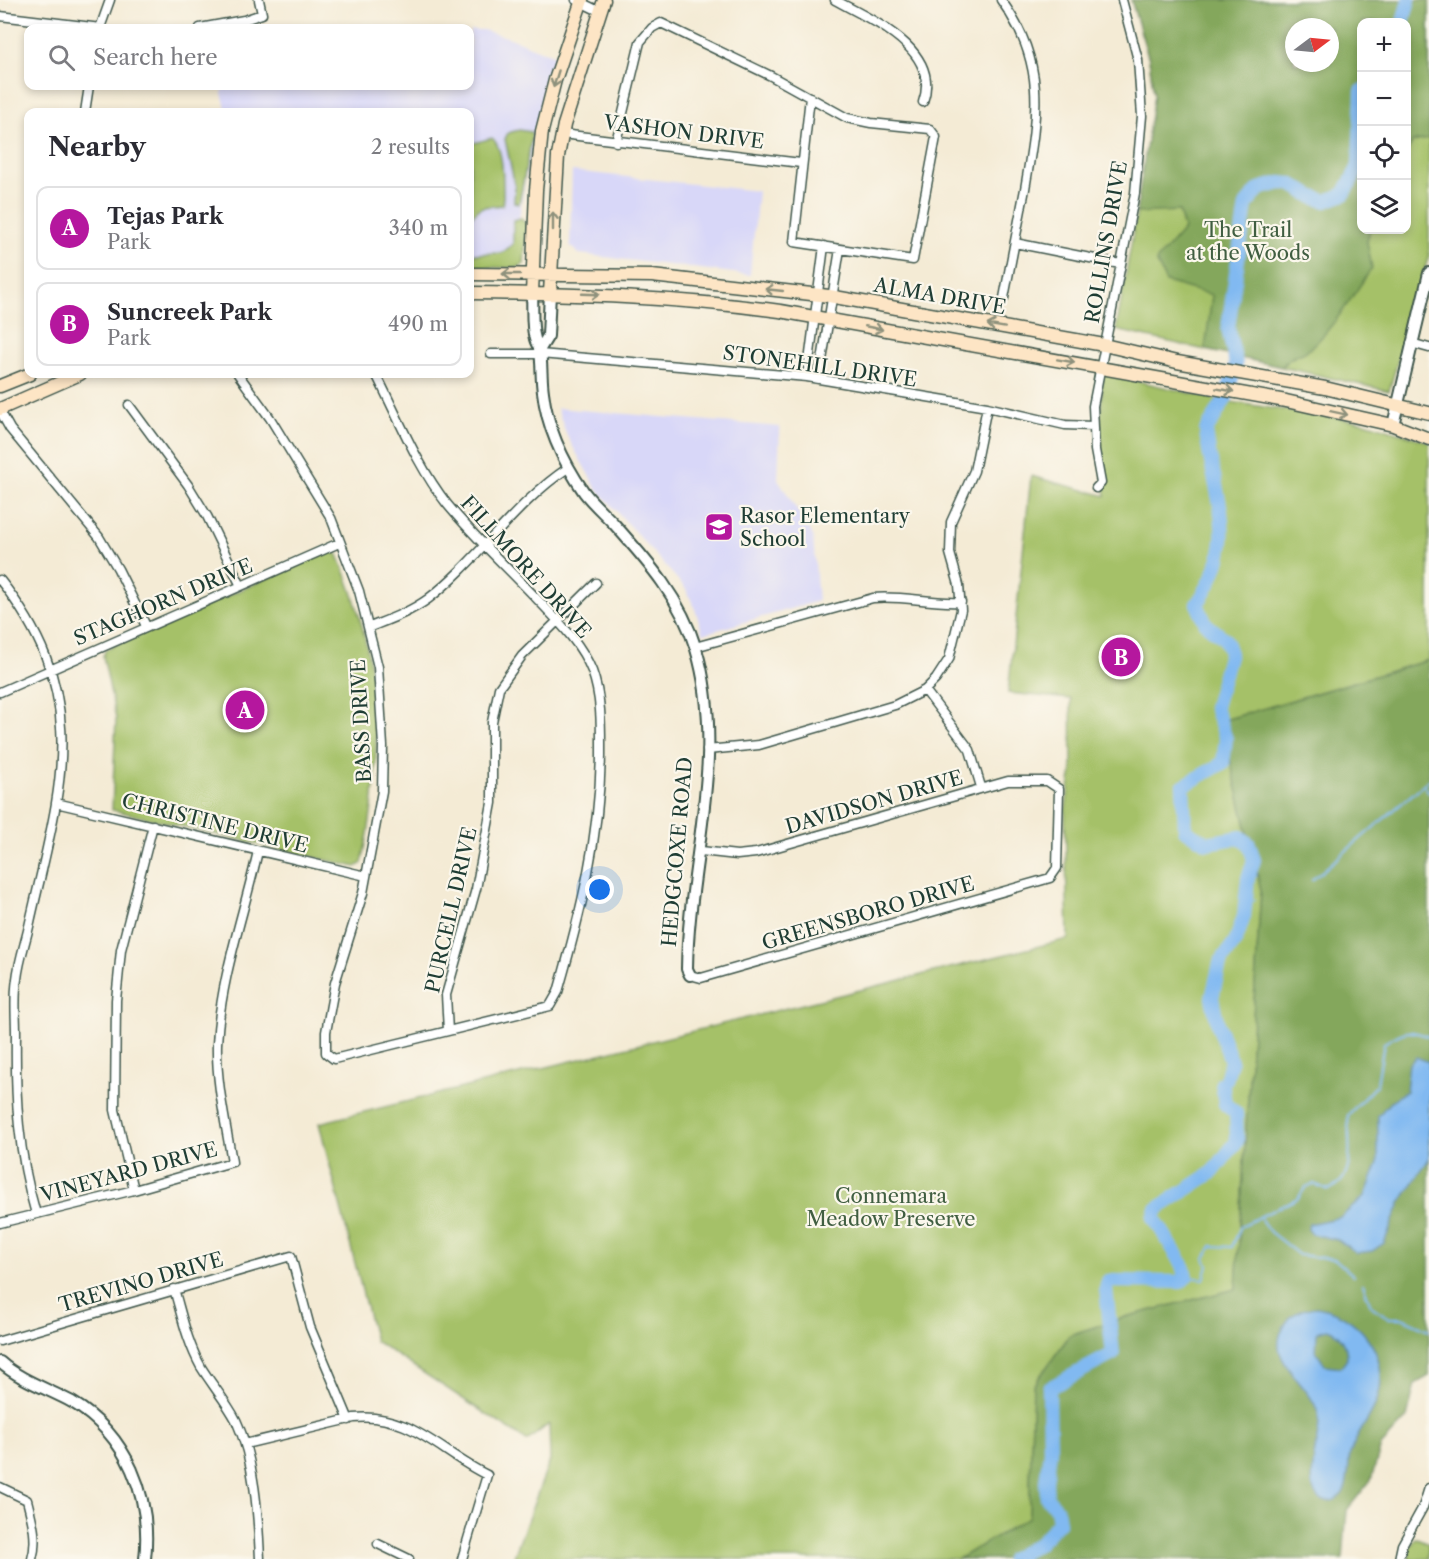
<!DOCTYPE html>
<meta charset="utf-8">
<style>
:root{--surface:#fff;--page:#f7f7f7;--text:#2b2b33;--muted:#7c7c81;--line:#e1e1e2;--accent:#b5179e}
body{margin:0;font-family:"Libre Caslon Text",serif;background:var(--page);color:var(--text)}
.controls{position:absolute;right:18px;top:18px;display:grid;overflow:hidden;border-radius:12px;box-shadow:0 3px 9px #0003}
.controls button{width:54px;height:54px;display:grid;place-items:center;padding:0;border:0;border-bottom:2px solid var(--line);background:var(--surface);color:var(--text);font:30px sans-serif}
.compass{position:absolute;left:1285px;top:18px;width:54px;height:54px;border-radius:50%;background:var(--surface);box-shadow:0 3px 9px #0003;rotate:74deg}
.you{position:absolute;left:600px;top:890px;width:21px;height:21px;margin:-15px;border:4px solid #fff;border-radius:50%;background:#1a73e8;box-shadow:0 0 0 9px #1a73e833}
.badge{display:grid;place-items:center;width:39px;height:39px;border-radius:50%;background:var(--accent);color:#fff;font-size:20px;font-weight:700}
.pin{position:absolute;translate:-50% -50%;border:3px solid #fff;box-shadow:0 2px 6px #0006}
.list{margin:0;padding:0;list-style:none}
h2{display:flex;justify-content:space-between;align-items:center;height:78px;margin:0;padding:0 24px;font-size:26px}
h2 small{font-size:20px;font-weight:400;color:var(--muted)}
.list li{display:grid;grid-template-columns:39px 1fr auto;gap:18px;align-items:center;box-sizing:border-box;height:84px;margin:0 12px 12px;padding:0 12px;border:2px solid var(--line);border-radius:12px}
.list b{display:block;font-size:22px;white-space:nowrap}
.list p{margin:0;font-size:20px;white-space:nowrap;color:var(--muted)}
.list em{font-size:20px;font-style:normal;color:var(--muted)}
.icon{flex:none;width:33px;height:33px;fill:none;stroke:currentColor;stroke-width:2;stroke-linecap:round;stroke-linejoin:round}
.map{position:relative;flex:none;width:1429px;height:1559px;overflow:hidden}
.search{position:absolute;background:var(--surface);box-shadow:0 3px 9px #0003;left:24px;top:24px;width:450px;height:66px;display:flex;align-items:center;gap:15px;box-sizing:border-box;padding:0 21px;border-radius:12px;color:var(--muted);font-size:22px}
.panel{position:absolute;background:var(--surface);box-shadow:0 3px 9px #0003;left:24px;top:108px;width:450px;height:270px;border-radius:12px}
.map>svg:first-child{display:block}
</style>
<div class="map">
<svg width="1429" height="1559" viewBox="0 0 1429 1559">
<rect width="100%" height="100%" fill="#fbf7ec"/>
<filter id="ink" filterUnits="userSpaceOnUse"><feTurbulence type="fractalNoise" baseFrequency=".0167" numOctaves="2"/><feDisplacementMap in="SourceGraphic" scale="12" xChannelSelector="R" yChannelSelector="G"/><feConvolveMatrix kernelMatrix="1 2 1 2 8 2 1 2 1" color-interpolation-filters="sRGB"/></filter>
<filter id="wash" filterUnits="userSpaceOnUse"><feTurbulence type="fractalNoise" baseFrequency=".008" numOctaves="4" result="noise"/><feDisplacementMap in="SourceGraphic" scale="24" xChannelSelector="R" yChannelSelector="G"/><feGaussianBlur stdDeviation="1.35" result="paint"/><feColorMatrix in="noise" values="0 0 0 0 0 0 0 0 0 0 0 0 0 0 0 0 0 1.4 0 .05"/><feComposite in="paint" operator="in"/></filter>
<g filter="url(#wash)">
<rect width="100%" height="100%" fill="#f4ebd5"/>
<path fill="#d8d7f8" d="M470,30H483L510,38L555,56L525,180L516,238L510,252L470,258V112H227L222,93L224,86H470Z
M572,171L758,191L750,275L579,254L570,246Z
M557,408L780,427L778,479L813,536L818,601L703,634L694,606L685,588L596,488L567,436Z"/>
<path fill="#a5c168" stroke="#627f4e" stroke-width="1.5" fill-rule="evenodd" d="M1131,0H1429V255L1389,391L1116,330L1144,171L1154,95L1149,59ZM1362,22H1406V230H1362ZM1294,27H1330V63H1294Z
M519,130L531,132L532,136L519,204L514,202L515,186L505,139L508,133Z
M492,138C505,148 503,189 503,205L482,207L470,217V144Z
M521,218L527,225L524,264L517,268L472,267L470,254L502,253L513,244V220Z
M1103,373L1224,401L1365,422L1429,442V660L1221,721L1261,890L1236,1289L1129,1316L1070,1335L1033,1386L1029,1518L958,1559H513L550,1460L549,1424L527,1441L375,1341L319,1123L1068,939L1065,812L1072,771L1071,699L1008,693L1031,476L1106,496L1099,443Z
M332,550L338,555C380,652 386,760 362,863L356,867L112,810L116,718L103,656L106,649Z
M1416,1538L1429,1544V1559H1409L1410,1547Z"/>
<path fill="#84a75c" stroke="#527248" stroke-width="1.5" fill-rule="evenodd" d="M1131,0H1429V139L1413,142L1407,151L1406,22H1362V230H1370L1367,242L1372,268C1353,295 1336,324 1312,347C1302,356 1289,355 1282,367L1205,350L1212,295L1166,282L1156,261L1184,229L1179,211L1136,213L1154,95L1149,59ZM1294,27H1330V63H1294Z
M1429,660V1376L1415,1384L1407,1418L1381,1446L1371,1480L1347,1510L1343,1559H958L1029,1517L1033,1386L1070,1335L1129,1316L1236,1289L1261,890L1221,721Z"/>
<path fill="#81b9f1" stroke="#507b92" stroke-width="1.5" fill-rule="evenodd" d="M1416,1057L1429,1062V1159L1400,1203L1384,1243L1372,1251L1357,1253L1338,1240L1312,1234L1308,1229L1309,1224L1341,1217L1365,1196L1378,1163V1116L1391,1101L1406,1091L1409,1064Z
M1317,1307C1358,1314 1391,1354 1378,1397C1372,1418 1356,1433 1350,1454C1347,1468 1351,1498 1331,1501C1296,1506 1321,1437 1319,1419C1316,1384 1259,1362 1286,1323C1293,1312 1304,1308 1317,1307ZM1327,1329C1340,1333 1347,1344 1347,1358L1341,1367L1325,1365L1316,1352L1317,1332Z"/>
<g fill="none" stroke-linecap="round" stroke-linejoin="round">
<path stroke="#81b9f1" stroke-width="2" d="M1424,785L1429,793
M1312,880L1429,780
M1245,903L1255,900
M1259,1217L1270,1232L1299,1255L1335,1259L1354,1276
M1186,1277L1204,1279L1208,1266L1205,1258L1212,1246L1232,1247L1241,1226L1298,1198L1306,1187L1314,1184L1328,1190C1358,1179 1348,1143 1348,1115L1377,1084L1384,1043C1403,1032 1407,1028 1429,1037
M1363,1284L1371,1306L1389,1318H1402L1429,1330"/>
<path stroke="#81b9f1" stroke-width="14" d="M1403,22L1409,0
M1012,1559L1038,1544L1059,1522L1057,1509L1047,1498L1046,1482L1050,1451L1049,1388L1113,1354L1106,1289L1108,1281L1181,1282L1186,1277L1183,1265L1154,1218L1157,1209L1213,1172L1237,1141L1236,1113L1225,1104L1222,1083L1226,1080L1231,1061L1218,1025L1212,998L1220,963L1236,940L1244,916L1248,878L1254,860L1249,844L1241,837L1207,843L1185,830L1183,786L1223,763L1226,739L1215,707L1230,653L1225,639L1206,624L1197,604C1243,537 1214,501 1206,431L1226,398L1236,364L1228,328L1246,205L1259,189L1280,183L1291,184L1313,197L1326,201L1344,194L1359,166L1362,91"/>
</g>
</g>
<g filter="url(#ink)">
<g fill="none" stroke-linecap="round" stroke-linejoin="round">
<g stroke="#3f574c" stroke-width="11">
<path id="minor" d="M576,0L601,12
M835,0C871,20 942,49 923,102
M1001,0C1048,64 1037,117 1025,189C1018,226 1011,262 1004,298
M0,16L101,28
M100,28L110,0
M200,28L244,20L262,14L259,0
M85,112L89,86
M562,134L801,163
M616,142L640,42L652,28L661,23L771,76L847,118L871,123L930,129L936,137L913,260L794,242L810,97
M1015,243L1120,264
M1411,343L1429,348
M491,354H540L807,377L987,407L1065,425L1093,426
M238,374L270,418L331,518L359,591L378,667L383,746L382,791L363,893L335,983L326,1032V1053L334,1059L550,1006L558,992C581,912 599,840 601,756C601,728 602,698 592,671C581,643 558,621 538,600C508,568 475,538 447,504C417,466 398,417 376,374
M807,377L824,246
M819,379L840,249
M129,405L188,485L207,516L241,586
M0,411L10,429L99,537L118,569L146,626
M1096,488L1101,483L1095,450L1093,406L1135,193L1142,116L1138,60L1122,0
M0,580C94,698 60,789 30,922C26,941 19,960 17,979C14,997 16,1016 16,1034C15,1097 18,1153 36,1214
M370,627C390,619 410,612 428,599C478,561 515,503 568,468
M695,647L873,598C903,595 931,604 961,602
M925,690L970,750L981,787
M0,692L339,543
M707,750L759,745L895,705L925,690L936,679L949,659L961,610L959,585L950,553L951,522L974,471L987,407
M56,803L366,876
M690,975L701,978L1050,878L1057,868L1059,789L1047,781H1008L756,853L737,855L701,851
M448,1031L446,995L476,889L492,803V722L499,688L522,656L596,583
M134,1190L115,1110L116,1000L121,950L153,825
M0,1223L134,1190L232,1162C226,1124 216,1083 217,1044C220,979 244,914 258,851
M174,1289C182,1316 187,1342 201,1367C212,1385 226,1401 236,1420C255,1462 258,1514 260,1559
M0,1341L291,1256L310,1327L349,1420
M245,1444L354,1418C409,1412 441,1453 487,1475L462,1559
M0,1487L27,1500C32,1520 38,1539 32,1559
M378,1544L409,1559
M1399,1559L1402,1545L1423,1507L1429,1488"/>
</g>
<g stroke="#3f574c" stroke-width="14">
<path id="tertiary" d="M532,294C533,308 531,326 535,339C536,343 539,347 540,351C542,365 541,379 543,392C547,427 564,463 584,492C593,504 605,514 615,525C649,563 681,599 696,649C728,754 688,863 687,969L690,975
M540,349L548,336L550,293
M1393,425L1429,273
M0,1362C20,1380 48,1389 72,1402C127,1435 152,1497 145,1559"/>
</g>
<g stroke="#3f574c" stroke-width="15">
<path id="secondary" d="M470,274L652,276L829,296L1104,345L1177,362L1325,388L1429,413
M470,293C576,294 673,297 780,311L1286,401L1393,425L1429,439
M550,293L558,156L564,125L604,0
M532,294L536,190L542,131L555,80L582,0
M0,386L30,374
M0,409L80,374"/>
</g>
<use href="#minor" stroke="#fff" stroke-width="8"/>
<use href="#tertiary" stroke="#fff" stroke-width="10"/>
<use href="#secondary" stroke="#fde5c5" stroke-width="12"/>
</g>
<defs><path id="oneway-shaft" d="M-6 0H5M1.5-3L5.5 0L1.5 3" fill="none" stroke-width="1.6" stroke-linecap="round" stroke-linejoin="round" transform="scale(1.5)"/></defs>
<g stroke="#8e917c">
<use href="#oneway-shaft" transform="translate(556 79) rotate(107)"/>
<use href="#oneway-shaft" transform="translate(553 221) rotate(-90)"/>
<use href="#oneway-shaft" transform="translate(511 274) rotate(-180)"/>
<use href="#oneway-shaft" transform="translate(774 290) rotate(-174)"/>
<use href="#oneway-shaft" transform="translate(591 294) rotate(2)"/>
<use href="#oneway-shaft" transform="translate(996 326) rotate(-170)"/>
<use href="#oneway-shaft" transform="translate(874 328) rotate(11)"/>
<use href="#oneway-shaft" transform="translate(1066 361) rotate(10)"/>
<use href="#oneway-shaft" transform="translate(1225 390) rotate(10)"/>
<use href="#oneway-shaft" transform="translate(1339 413) rotate(12)"/>
</g>
</g>
<defs>
<g id="school-square" transform="scale(1.5)"><rect x="-9" y="-9" width="18" height="18" rx="4" fill="#b5179e" stroke="#fbf7ec"/><path d="M0-5L7-2L0 1L-7-2ZM-4 1L0 2.5L4 1V4Q0 6-4 4Z" fill="#fff"/></g>
</defs>
<g fill-rule="evenodd">
<use href="#school-square" x="719" y="527"/>
</g>
<g text-anchor="middle" dominant-baseline="central" stroke-width="4.5" stroke-linejoin="round" paint-order="stroke">
<g font-size="20" fill="#1f3d34" stroke="#fbf7ec">
<text transform="translate(684 132) rotate(7)">VASHON DRIVE</text>
<text transform="translate(1106 242) rotate(-80)">ROLLINS DRIVE</text>
<text transform="translate(940 296) rotate(10)">ALMA DRIVE</text>
<text transform="translate(820 366) rotate(8)">STONEHILL DRIVE</text>
<text transform="translate(526 567) rotate(48)">FILLMORE DRIVE</text>
<text transform="translate(163 602) rotate(-23)">STAGHORN DRIVE</text>
<text transform="translate(361 721) rotate(-93)">BASS DRIVE</text>
<text transform="translate(874 802) rotate(-16)">DAVIDSON DRIVE</text>
<text transform="translate(215 823) rotate(14)">CHRISTINE DRIVE</text>
<text transform="translate(677 852) rotate(-85)">HEDGCOXE ROAD</text>
<text transform="translate(451 910) rotate(-77)">PURCELL DRIVE</text>
<text transform="translate(868 913) rotate(-16)">GREENSBORO DRIVE</text>
<text transform="translate(129 1172) rotate(-15)">VINEYARD DRIVE</text>
<text transform="translate(141 1282) rotate(-16)">TREVINO DRIVE</text>
</g>
<g font-size="20" fill="#405e41" stroke="#fbf7ec">
<text x="1248" y="230">The Trail<tspan x="1248" dy="23">at the Woods</tspan></text>
<text x="891" y="1196">Connemara<tspan x="891" dy="23">Meadow Preserve</tspan></text>
</g>
<g font-size="20" fill="#1f3d34" stroke="#fbf7ec" text-anchor="start">
<text x="740" y="516">Rasor Elementary<tspan x="740" dy="23">School</tspan></text>
</g>
</g>
</svg>
<div class="controls">
<button>+</button>
<button>−</button>
<button><svg class="icon" aria-label="locate" viewBox="0 0 24 24"><circle cx="12" cy="12" r="6"/><path d="M12 2v4M12 18v4M2 12h4M18 12h4"/></svg></button>
<button><svg class="icon" aria-label="layers" viewBox="0 0 24 24"><path d="M12 4l9 5-9 5-9-5zM3 14l9 5 9-5"/></svg></button>
</div>
<svg class="compass" viewBox="-18 -18 36 36"><path d="M0-13l5 13h-10z" fill="#e53935"/><path d="M0 13l5-13h-10z" fill="#7c7c81"/></svg>
<div class="you"></div>
<div class="pin badge" style="left:245px;top:710px">A</div>
<div class="pin badge" style="left:1121px;top:657px">B</div>
<div class="search"><svg class="icon" aria-label="search" viewBox="0 0 24 24"><circle cx="10" cy="10" r="6"/><path d="M15 15l6 6"/></svg>Search here</div>
<section class="panel">
<h2>Nearby<small>2 results</small></h2>
<ul class="list">
<li><span class="badge">A</span><div><b>Tejas Park</b><p>Park</p></div><em>340 m</em></li>
<li><span class="badge">B</span><div><b>Suncreek Park</b><p>Park</p></div><em>490 m</em></li>
</ul>
</section>
</div>
